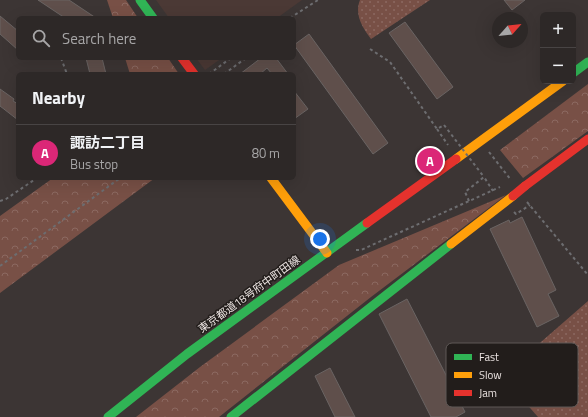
<!DOCTYPE html>
<meta charset="utf-8">
<style>
:root{--surface:#2d2827;--page:#393433;--text:#f1f3f6;--muted:#a7a6a7;--line:#484444;--accent:#db2777}
body{margin:0;font-family:"Titillium Web","Noto Sans JP",sans-serif;background:var(--page);color:var(--text)}
.controls{position:absolute;right:12px;top:12px;display:grid;overflow:hidden;border-radius:6px;box-shadow:0 4px 16px #0002}
.controls button{width:36px;height:36px;display:grid;place-items:center;padding:0;border:0;border-bottom:1px solid var(--line);background:var(--surface);color:var(--text);font:20px sans-serif}
.compass{position:absolute;left:492px;top:12px;width:36px;height:36px;border-radius:50%;background:var(--surface);box-shadow:0 4px 16px #0002;rotate:63deg}
.you{position:absolute;left:320px;top:239px;width:14px;height:14px;margin:-10px;border:3px solid #fff;border-radius:50%;background:#1a73e8;box-shadow:0 0 0 6px #1a73e833}
.badge{display:grid;place-items:center;width:26px;height:26px;border-radius:50%;background:var(--accent);color:#fff;font-size:13px;font-weight:700}
.pin{position:absolute;translate:-50% -50%;border:2px solid #fff;box-shadow:0 1px 4px #0006}
.list{margin:0;padding:0;list-style:none}
h2{display:flex;justify-content:space-between;align-items:center;height:52px;margin:0;padding:0 16px;font-size:17px}
h2 small{font-size:13px;font-weight:400;color:var(--muted)}
.list li{display:grid;grid-template-columns:26px 1fr auto;gap:12px;align-items:center;box-sizing:border-box;height:56px;padding:0 16px;border-top:1px solid var(--line)}
.list b{display:block;font-size:15px;white-space:nowrap}
.list p{margin:0;font-size:13px;white-space:nowrap;color:var(--muted)}
.list em{font-size:13px;font-style:normal;color:var(--muted)}
.icon{flex:none;width:22px;height:22px;fill:none;stroke:currentColor;stroke-width:2;stroke-linecap:round;stroke-linejoin:round}
.map{position:relative;flex:none;width:588px;height:417px;overflow:hidden}
.search{position:absolute;background:var(--surface);box-shadow:0 4px 16px #0002;left:16px;top:16px;width:280px;height:44px;display:flex;align-items:center;gap:10px;box-sizing:border-box;padding:0 14px;border-radius:6px;color:var(--muted);font-size:15px}
.panel{position:absolute;background:var(--surface);box-shadow:0 4px 16px #0002;left:16px;top:72px;width:280px;height:108px;border-radius:6px}
.map>svg:first-child{display:block}
</style>
<div class="map">
<svg width="588" height="417" viewBox="0 0 588 417">
<defs>
<pattern id="forest-crowns" width="20" height="18" patternUnits="userSpaceOnUse"><rect width="20" height="18" fill="#785046"/><path d="M2 6a3 3 0 1 1 6 0M12 15a3 3 0 1 1 6 0" fill="none" stroke="#8c6961"/></pattern>
<pattern id="park-dots" width="8" height="8" patternUnits="userSpaceOnUse"><rect width="8" height="8" fill="#785046"/><path d="M2 2h.1M6 6h.1" fill="none" stroke="#8c6961" stroke-width="1.8" stroke-linecap="round"/></pattern>
</defs>
<rect width="100%" height="100%" fill="#3c3534"/>
<path fill="#4b3935" d="M156,0H302L277,18H169Z
M196,58H222L205,70Z"/>
<path fill="url(#forest-crowns)" d="M107,0H126L138,18H113Z
M125,58H168L179,74H130Z
M588,84V131L523,178L500,150Z
M53,178H155L0,293V216Z
M506,195L371,297L219,417H136L200,367L339,265Z"/>
<path fill="url(#park-dots)" d="M360,0H430L371,39C363,28 354,15 360,0Z
M588,301V417H538L502,376Z"/>
<path fill="#5f4f4b" stroke="#6a6463" d="M38,0H69L96,18H65Z
M504,0H525L512,10Z
M0,16L18,31V50L0,34Z
M405,22L453,87L437,99L389,33Z
M309,34L388,143L373,154L294,45Z
M86,58H102L106,74H90Z
M261,58H276L288,74H272L267,68L260,74H240Z
M0,89L14,99L13,101L18,104V120L0,106Z
M294,91L308,109L294,119Z
M522,217L556,290L548,294L559,316L537,327L490,229L509,220L510,223Z
M407,299L465,412L456,417H431L379,314Z
M330,368L355,417H335L315,376Z"/>
<g fill="none" stroke-linecap="round" stroke-linejoin="round">
<path stroke="#6d6d70" stroke-width="2" stroke-dasharray="3 3" stroke-linecap="butt" d="M290,18L318,0
M370,49L390,62L437,129L444,125
M61,58L67,74
M209,74L231,58
M224,74L246,58
M437,129L448,145
M489,152L511,180
M0,201L6,199L37,178
M469,201L465,192L484,177L493,191
M527,202L588,275
M514,212L516,214L530,205
M356,250H361L500,187
M0,266L120,178"/>
<path stroke="#30b455" stroke-width="9" d="M140,0L153,18
M573,73L588,62
M108,417L187,354L367,223
M231,417L451,244"/>
<path stroke="#ff9f0a" stroke-width="9" d="M456,159L563,81
M271,178L327,253
M451,244L513,196"/>
<path stroke="#e5322d" stroke-width="9" d="M182,58L194,74
M525,186L588,139
M367,223L456,159"/>
<path stroke="#6d6d70" stroke-width="2" stroke-dasharray="3 3" stroke-linecap="butt" d="M444,125L484,177"/>
<path stroke="#e5322d" stroke-width="9" d="M513,196L525,186"/>
</g>
<g text-anchor="middle" dominant-baseline="central" stroke-width="3" stroke-linejoin="round" paint-order="stroke">
<g font-size="11" fill="#ede5e3" stroke="#221d1b">
<text transform="translate(249 294) rotate(-36)">東京都道18号府中町田線</text>
</g>
</g>
<rect x="446" y="343" width="132" height="64" rx="6" fill="#221d1b" stroke="#5f5957" stroke-width="1"/>
<rect x="454" y="354" width="18" height="6" fill="#30b455"/>
<rect x="454" y="372" width="18" height="6" fill="#ff9f0a"/>
<rect x="454" y="390" width="18" height="6" fill="#e5322d"/>
<g font-size="11" fill="#ede5e3">
<text x="479" y="361">Fast</text>
<text x="479" y="379">Slow</text>
<text x="479" y="397">Jam</text>
</g>
</svg>
<div class="controls">
<button>+</button>
<button>−</button>
</div>
<svg class="compass" viewBox="-18 -18 36 36"><path d="M0-13l5 13h-10z" fill="#e53935"/><path d="M0 13l5-13h-10z" fill="#a7a6a7"/></svg>
<div class="you"></div>
<div class="pin badge" style="left:430px;top:161px">A</div>
<div class="search"><svg class="icon" aria-label="search" viewBox="0 0 24 24"><circle cx="10" cy="10" r="6"/><path d="M15 15l6 6"/></svg>Search here</div>
<section class="panel">
<h2>Nearby<small></small></h2>
<ul class="list">
<li><span class="badge">A</span><div><b>諏訪二丁目</b><p>Bus stop</p></div><em>80 m</em></li>
</ul>
</section>
</div>
